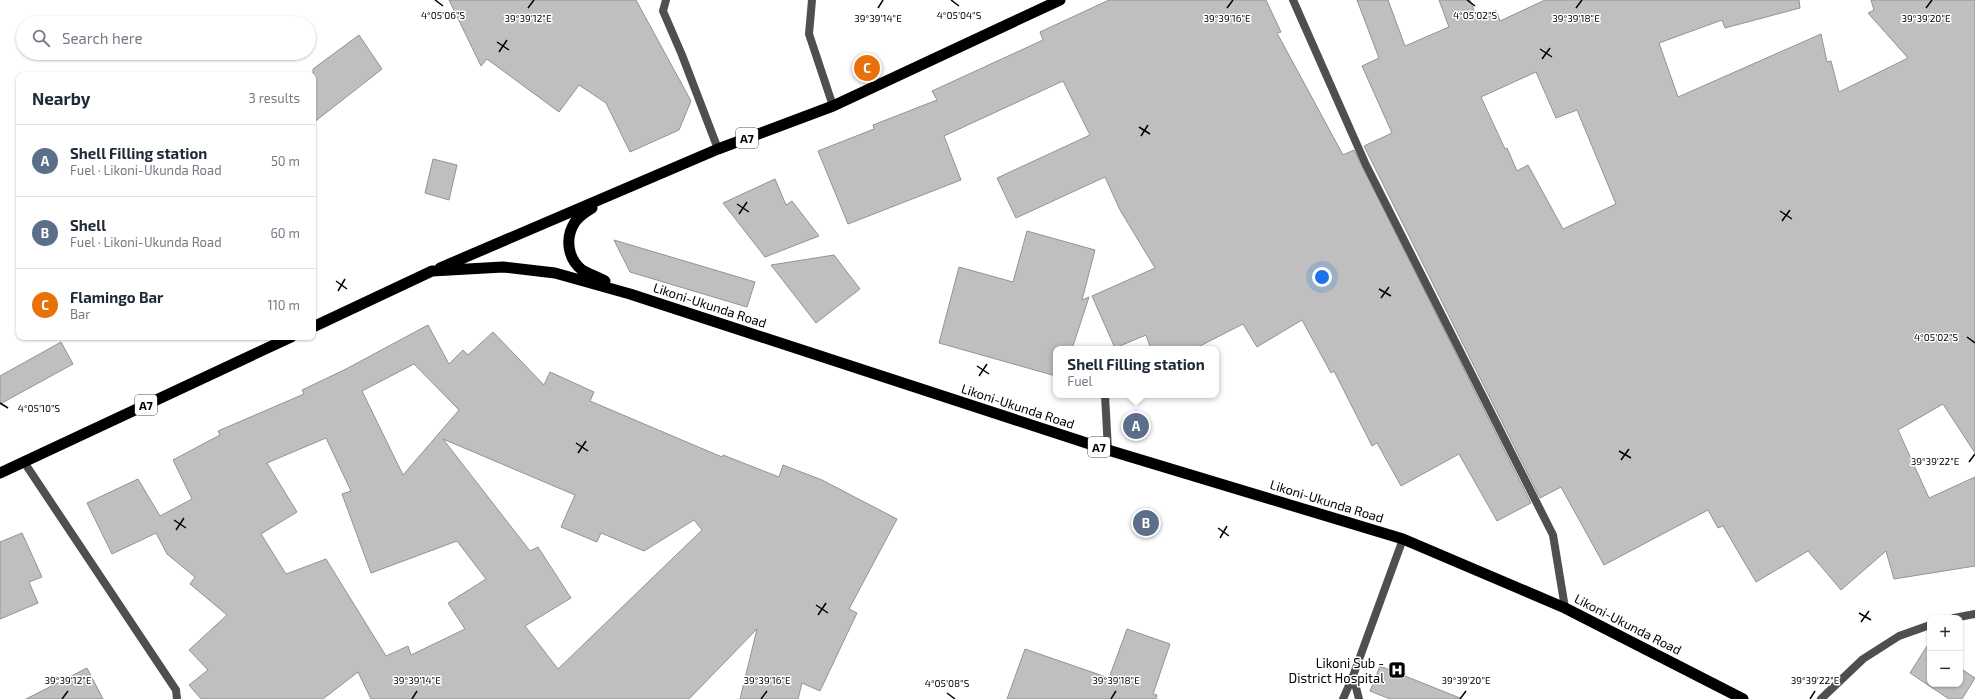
<!DOCTYPE html>
<meta charset="utf-8">
<style>
:root{--surface:#fff;--page:#f6f6f7;--text:#1f2937;--muted:#747a83;--line:#e0e1e3;--accent:#000}
body{margin:0;font-family:"Exo 2",sans-serif;background:var(--page);color:var(--text)}
.controls{position:absolute;right:12px;bottom:12px;display:grid;overflow:hidden;border-radius:8px;box-shadow:0 1px 3px #0004}
.controls button{width:36px;height:36px;display:grid;place-items:center;padding:0;border:0;border-bottom:1px solid var(--line);background:var(--surface);color:var(--text);font:20px sans-serif}
.you{position:absolute;left:1322px;top:277px;width:14px;height:14px;margin:-10px;border:3px solid #fff;border-radius:50%;background:#1a73e8;box-shadow:0 0 0 6px #1a73e833}
.badge{display:grid;place-items:center;width:26px;height:26px;border-radius:50%;background:var(--accent);color:#fff;font-size:13px;font-weight:700}
.pin{position:absolute;translate:-50% -50%;border:2px solid #fff;box-shadow:0 1px 4px #0006}
.popup{position:absolute;left:1053px;top:346px;width:166px;height:52px;box-sizing:border-box;display:grid;place-content:center;border-radius:8px;background:var(--surface);filter:drop-shadow(0 1px 3px #0005);font-size:13px;white-space:nowrap;color:var(--muted)}
.popup b{font-size:15px;color:var(--text)}
.popup::after{content:'';position:absolute;left:50%;top:100%;margin-left:-8px;border:8px solid transparent;border-top-color:var(--surface)}
.list{margin:0;padding:0;list-style:none}
h2{display:flex;justify-content:space-between;align-items:center;height:52px;margin:0;padding:0 16px;font-size:17px}
h2 small{font-size:13px;font-weight:400;color:var(--muted)}
.list li{display:grid;grid-template-columns:26px 1fr auto;gap:12px;align-items:center;box-sizing:border-box;height:72px;padding:0 16px;border-top:1px solid var(--line)}
.list b{display:block;font-size:15px;white-space:nowrap}
.list p{margin:0;font-size:13px;white-space:nowrap;color:var(--muted)}
.list em{font-size:13px;font-style:normal;color:var(--muted)}
.icon{flex:none;width:22px;height:22px;fill:none;stroke:currentColor;stroke-width:2;stroke-linecap:round;stroke-linejoin:round}
.map{position:relative;flex:none;width:1975px;height:699px;overflow:hidden}
.search{position:absolute;background:var(--surface);box-shadow:0 1px 3px #0004;left:16px;top:16px;width:300px;height:44px;display:flex;align-items:center;gap:10px;box-sizing:border-box;padding:0 14px;border-radius:22px;color:var(--muted);font-size:15px}
.panel{position:absolute;background:var(--surface);box-shadow:0 1px 3px #0004;left:16px;top:72px;width:300px;height:268px;border-radius:8px}
.map>svg:first-child{display:block}
</style>
<div class="map">
<svg width="1975" height="699" viewBox="0 0 1975 699">
<rect width="100%" height="100%" fill="#fff"/>
<path fill="#bfbfbf" stroke="#939393" fill-rule="evenodd" d="M449,0H636L691,101L679,130L630,152L606,103L579,85L559,112L487,59L481,66Z
M1109,0H1266L1281,32L1277,33L1343,155L1354,150L1531,503L1497,521L1459,454L1401,486L1377,443L1372,446L1334,371L1331,373L1302,320L1257,347L1243,324L1194,349H1151L1146,335L1115,348L1092,296L1155,268L1120,210L1105,177L1016,218L997,178L1090,135L1063,81L944,136L961,180L848,224L818,151L874,129L873,125L937,100L932,91L1043,40L1040,32Z
M1357,0H1388L1405,46L1449,27L1439,0H1470L1477,18L1496,10L1500,21L1545,0H1799L1800,8L1725,28L1722,20L1659,43L1678,97L1821,34L1827,62L1831,61L1839,92L1908,58L1868,13L1874,10L1871,0H1975V453L1943,404L1898,430L1929,498L1975,477V566L1894,579L1886,551L1841,590L1808,551L1756,582L1723,526L1718,528L1708,510L1604,565L1561,487L1540,498L1364,146L1392,133L1362,66L1379,58ZM1536,72L1556,118L1577,110L1616,204L1563,229L1528,165L1517,171L1507,148L1505,149L1481,97Z
M359,35L382,69L313,123V69Z
M433,159L457,165L449,200L425,193Z
M775,179L786,205L792,201L819,236L765,257L723,203Z
M1027,231L1095,250L1082,300L1089,297L1072,349H1056V376L939,343L959,267L1013,282Z
M614,240L755,282L747,307L630,272Z
M834,255L860,289L816,323L771,265Z
M428,325L449,364L463,350L468,355L493,332L544,385L550,372L594,392L590,401L722,457L723,455L779,477L783,465L822,480L897,519L849,609L857,613L820,691L802,683L798,699H740L757,629L689,699H371L358,672L323,699H201L189,685L208,670L189,650L227,615L190,584L195,577L167,554L156,533L112,554L87,503L138,479L160,516L192,499L173,460L220,435L218,431L304,394L302,390L346,369ZM414,364L459,410L403,475L362,391ZM326,438L351,491L342,494L371,573L457,541L486,579L448,603L465,629L411,655L408,646L386,656L326,559L286,574L261,534L297,512L267,463ZM443,439L575,495L561,527L597,542L601,533L644,551L694,520L702,530L558,669L525,626L571,598L538,547L530,551Z
M61,342L73,364L0,404V376Z
M22,533L42,577L29,582L38,603L0,619V542Z
M1127,629L1170,644L1153,694L1157,695L1156,699H1007L1025,649L1109,678Z
M1927,646L1930,648V684H1960V668L1975,678L1962,699H1949L1910,673Z
M1380,666L1460,698L1459,699H1390L1370,691Z
M87,668L103,699H26Z"/>
<g fill="none" stroke-linecap="round" stroke-linejoin="round">
<path stroke="#4f4f4f" stroke-width="8" d="M1105,395L1108,450"/>
<path stroke="#4f4f4f" stroke-width="8" d="M666,0L663,11L682,55L718,149
M812,0L809,34L833,106
M1293,0L1366,165L1553,535L1565,608
M24,462L176,690L177,699
M1954,618L1975,614
M1353,676L1359,699
M1343,699L1353,676L1403,539
M1821,699L1863,659L1899,636L1930,625"/>
<path stroke="#000" stroke-width="11" d="M592,208C587,211 579,216 575,222C565,237 567,258 582,270C589,274 598,277 605,281
M440,268L718,149L833,106L1060,0
M313,327L432,271L503,267L555,273L630,294L1108,450L1403,539L1565,608L1743,699
M0,473L291,337"/>
</g>
<path fill="none" stroke="#000" stroke-width="1.5" d="M435,0L443,6M951,0L959,6M1467,0L1475,6M528,8L534,0M878,8L883,0M1227,8L1233,0M1576,8L1582,0M1926,8L1932,0M497,42L509,50M1540,49L1552,57M499,52L507,40M1542,59L1550,48M1139,127L1150,134M1141,136L1148,125M737,204L749,212M1780,211L1792,219M739,214L747,202M1782,221L1790,210M336,281L347,289M1379,289L1391,296M338,291L345,279M1381,298L1389,287M1967,337L1975,343M977,366L989,374M979,376L987,364M0,403L8,408M576,443L588,451M1619,451L1631,458M578,453L586,441M1621,460L1629,449M1969,462L1975,454M174,520L186,528M1218,528L1229,536M176,530L184,518M1220,538L1227,526M816,605L828,613M1859,613L1871,620M818,615L826,603M1861,622L1869,611M947,693L955,699M62,699L68,691M412,699L417,691M761,699L767,691M1111,699L1116,691M1460,699L1466,691M1810,699L1815,691"/>
<defs>
<g id="hospital-square" transform="scale(0.9)"><rect x="-9" y="-9" width="18" height="18" rx="4" fill="#000" stroke="#fff"/><path d="M-5-5h3v3.5h4V-5h3V5h-3V1.5h-4V5h-3Z" fill="#fff"/></g>
</defs>
<g fill-rule="evenodd">
<use href="#hospital-square" x="1397" y="670"/>
</g>
<g text-anchor="middle" dominant-baseline="central" stroke-width="3" stroke-linejoin="round" paint-order="stroke">
<g fill="#fff" stroke="#4c4c4c" stroke-width="1">
<rect x="736" y="128" width="22" height="20" rx="3"/>
<rect x="135" y="395" width="22" height="20" rx="3"/>
<rect x="1088" y="437" width="22" height="20" rx="3"/>
</g>
<g font-size="12" font-weight="bold" fill="#000">
<text x="747" y="138">A7</text>
<text x="146" y="405">A7</text>
<text x="1099" y="447">A7</text>
</g>
<g font-size="13" fill="#000" stroke="#fff">
<text transform="translate(710 305) rotate(18)">Likoni-Ukunda Road</text>
<text transform="translate(1018 406) rotate(18)">Likoni-Ukunda Road</text>
<text transform="translate(1327 501) rotate(17)">Likoni-Ukunda Road</text>
<text transform="translate(1628 624) rotate(27)">Likoni-Ukunda Road</text>
</g>
<g font-size="13" fill="#000" stroke="#fff" text-anchor="end">
<text x="1384" y="663">Likoni Sub -<tspan x="1384" dy="15">District Hospital</tspan></text>
</g>
</g>
<g font-size="10" text-anchor="middle" fill="#000" stroke="#fff" stroke-width="3" stroke-linejoin="round" paint-order="stroke">
<text x="1475" y="19">4°05'02"S</text>
<text x="959" y="19">4°05'04"S</text>
<text x="443" y="19">4°05'06"S</text>
<text x="528" y="22">39°39'12"E</text>
<text x="1926" y="22">39°39'20"E</text>
<text x="878" y="22">39°39'14"E</text>
<text x="1227" y="22">39°39'16"E</text>
<text x="1576" y="22">39°39'18"E</text>
<text x="1936" y="341">4°05'02"S</text>
<text x="39" y="412">4°05'10"S</text>
<text x="1935" y="465">39°39'22"E</text>
<text x="68" y="684">39°39'12"E</text>
<text x="417" y="684">39°39'14"E</text>
<text x="767" y="684">39°39'16"E</text>
<text x="1116" y="684">39°39'18"E</text>
<text x="1466" y="684">39°39'20"E</text>
<text x="1815" y="684">39°39'22"E</text>
<text x="947" y="687">4°05'08"S</text>
</g>
</svg>
<div class="controls">
<button>+</button>
<button>−</button>
</div>
<div class="you"></div>
<div class="pin badge" style="left:1136px;top:426px;background:#5c6f8a">A</div>
<div class="popup"><b>Shell Filling station</b>Fuel</div>
<div class="pin badge" style="left:1146px;top:523px;background:#5c6f8a">B</div>
<div class="pin badge" style="left:867px;top:68px;background:#e8710a">C</div>
<div class="search"><svg class="icon" aria-label="search" viewBox="0 0 24 24"><circle cx="10" cy="10" r="6"/><path d="M15 15l6 6"/></svg>Search here</div>
<section class="panel">
<h2>Nearby<small>3 results</small></h2>
<ul class="list">
<li><span class="badge" style="background:#5c6f8a">A</span><div><b>Shell Filling station</b><p>Fuel · Likoni-Ukunda Road</p></div><em>50 m</em></li>
<li><span class="badge" style="background:#5c6f8a">B</span><div><b>Shell</b><p>Fuel · Likoni-Ukunda Road</p></div><em>60 m</em></li>
<li><span class="badge" style="background:#e8710a">C</span><div><b>Flamingo Bar</b><p>Bar</p></div><em>110 m</em></li>
</ul>
</section>
</div>
